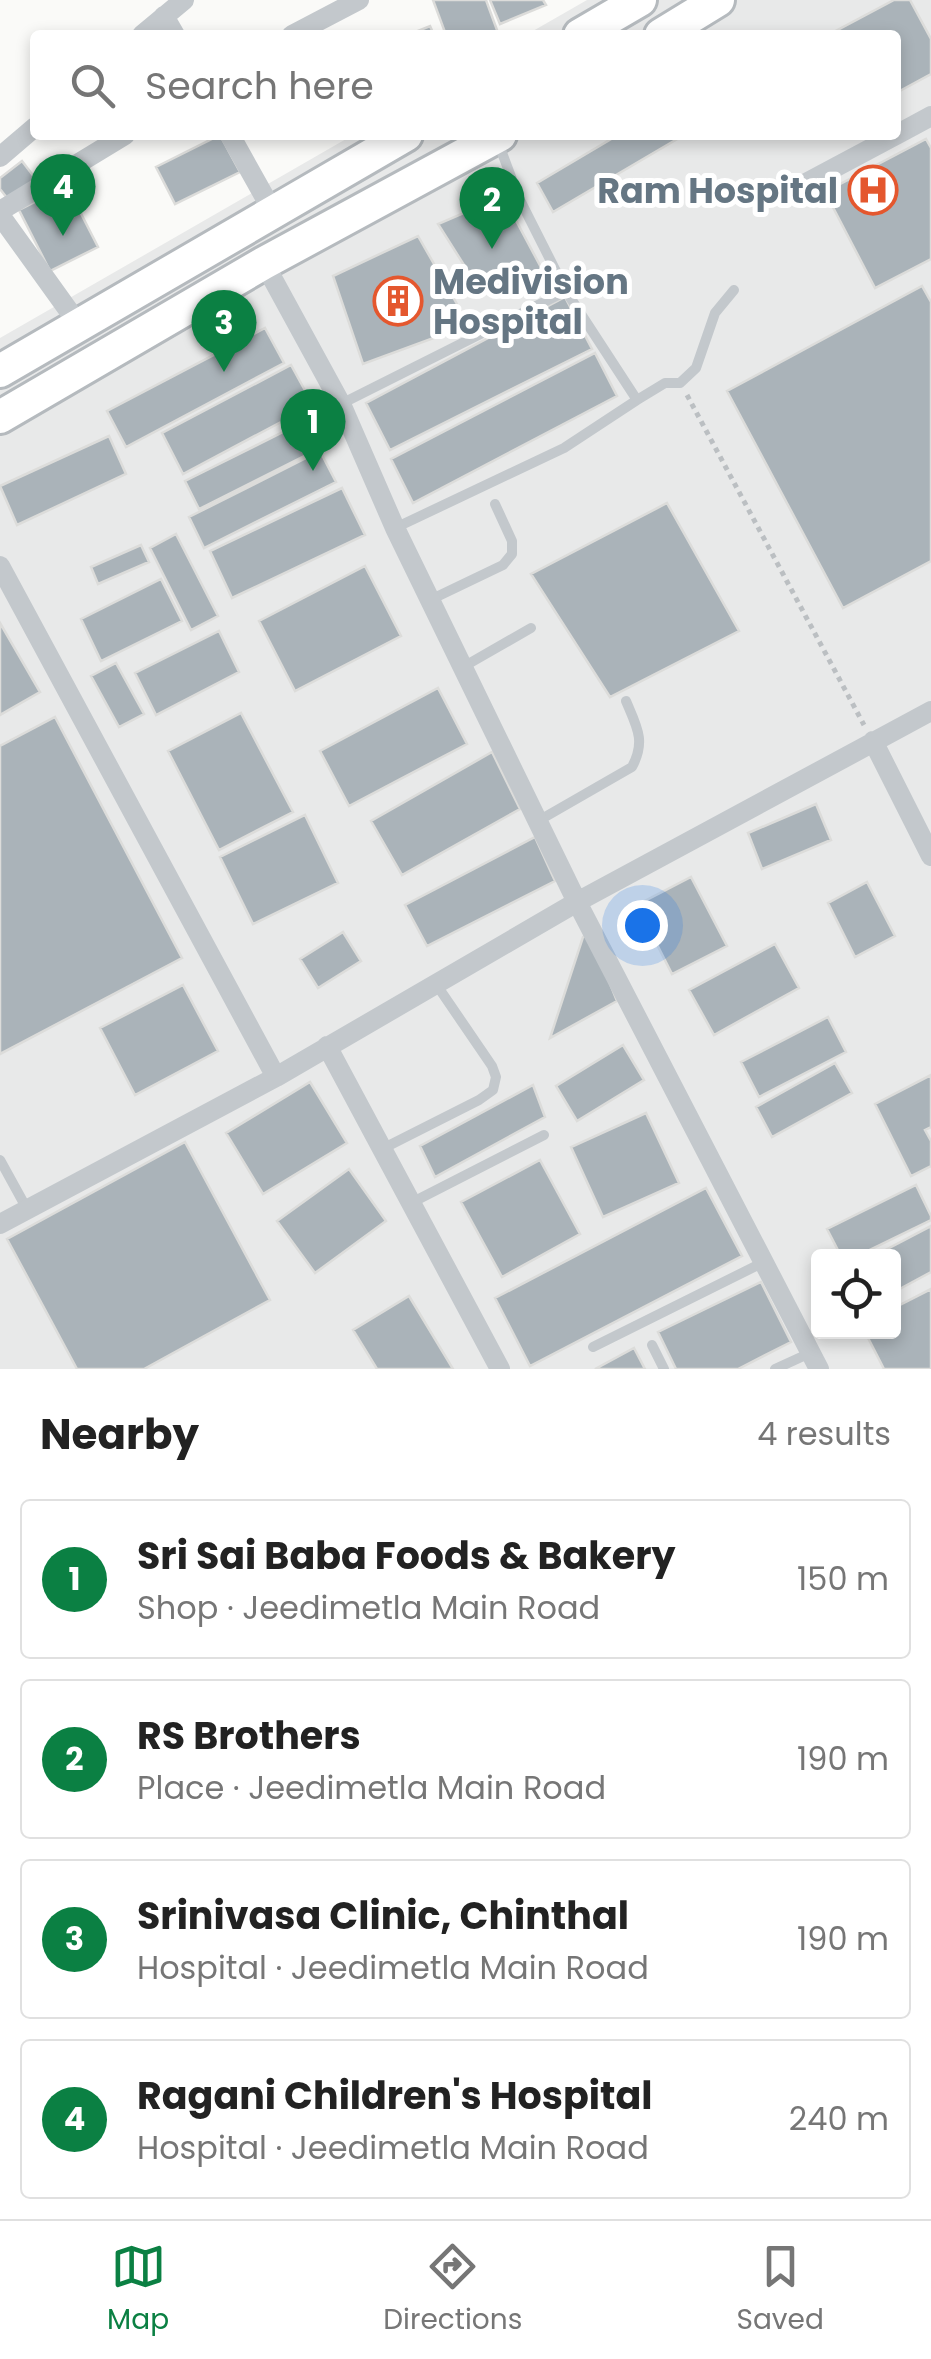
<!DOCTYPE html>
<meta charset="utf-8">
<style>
:root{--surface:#fff;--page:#f2f2f2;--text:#222;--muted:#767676;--line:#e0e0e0;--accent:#0b8043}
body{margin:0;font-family:Poppins,sans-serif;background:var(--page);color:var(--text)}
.controls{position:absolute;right:30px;bottom:30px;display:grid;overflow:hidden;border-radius:10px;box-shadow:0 5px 15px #0003}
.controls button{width:90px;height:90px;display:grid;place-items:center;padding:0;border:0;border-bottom:2px solid var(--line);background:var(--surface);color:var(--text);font:50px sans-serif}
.you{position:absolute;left:642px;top:925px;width:35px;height:35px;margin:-25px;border:8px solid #fff;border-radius:50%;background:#1a73e8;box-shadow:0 0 0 15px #1a73e833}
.badge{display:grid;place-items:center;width:65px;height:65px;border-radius:50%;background:var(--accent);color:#fff;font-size:32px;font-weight:700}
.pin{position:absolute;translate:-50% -82px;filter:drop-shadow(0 2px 5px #0008)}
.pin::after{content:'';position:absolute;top:52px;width:35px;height:30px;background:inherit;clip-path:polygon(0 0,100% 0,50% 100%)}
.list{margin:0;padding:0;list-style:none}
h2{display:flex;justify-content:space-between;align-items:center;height:130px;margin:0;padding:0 40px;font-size:42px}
h2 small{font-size:32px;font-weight:400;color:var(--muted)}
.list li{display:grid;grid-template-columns:65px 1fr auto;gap:30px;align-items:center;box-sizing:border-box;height:160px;margin:0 20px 20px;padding:0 20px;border:2px solid var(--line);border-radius:10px}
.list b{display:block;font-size:38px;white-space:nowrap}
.list p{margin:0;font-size:32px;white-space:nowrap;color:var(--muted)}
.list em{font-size:32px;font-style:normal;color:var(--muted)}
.icon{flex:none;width:55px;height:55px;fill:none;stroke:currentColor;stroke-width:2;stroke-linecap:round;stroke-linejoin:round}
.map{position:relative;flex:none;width:931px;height:1369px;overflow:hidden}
.search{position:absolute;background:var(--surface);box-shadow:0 5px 15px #0003;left:30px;right:30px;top:30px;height:110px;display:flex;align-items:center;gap:25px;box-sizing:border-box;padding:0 35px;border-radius:10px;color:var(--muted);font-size:38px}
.sheet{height:850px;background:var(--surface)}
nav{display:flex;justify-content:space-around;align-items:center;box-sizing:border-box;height:140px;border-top:2px solid var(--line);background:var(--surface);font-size:28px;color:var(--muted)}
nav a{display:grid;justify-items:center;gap:5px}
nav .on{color:var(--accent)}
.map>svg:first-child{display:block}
</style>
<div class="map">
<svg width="931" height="1369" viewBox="0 0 931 1369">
<rect width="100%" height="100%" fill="#fafaf8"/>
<path fill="#e8e9e9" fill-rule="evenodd" d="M587,0H931V1369H0V338L353,135H896V35H526ZM818,1256H894V1332H818Z"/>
<path fill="#aab3b9" stroke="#dcdcda" stroke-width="2.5" d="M433,0H486L497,30L484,35H446Z
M490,0H543L546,5L500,24Z
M894,0H910L931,39V74L896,93V35L832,33Z
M430,26L434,35H408Z
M220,135L240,172L175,204L156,167Z
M618,135H684L553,212L537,183Z
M926,139L931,148V259L875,288L825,192Z
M22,161L38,182L11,203L0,189V178Z
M67,186L98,247L50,271L19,210Z
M503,196L544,273L483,295L438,224Z
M418,236L469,325L363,364L333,276Z
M922,286L931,302V561L843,608L727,391Z
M565,297L592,349L390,450L366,403Z
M265,328L284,363L126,447L107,411Z
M595,353L617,396L413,503L391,459Z
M291,365L313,405L183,474L162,433Z
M321,413L334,441L199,509L185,481Z
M109,436L126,474L17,525L0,486Z
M320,451L336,482L204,548L189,517Z
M342,488L365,535L232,598L210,551Z
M667,503L739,631L610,697L531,574Z
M176,534L218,616L191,630L150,548Z
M141,545L149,562L98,584L91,567Z
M365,566L401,636L295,691L259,621Z
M161,579L182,621L101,661L81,619Z
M0,623L40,692L0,715Z
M219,631L239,672L156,715L135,673Z
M116,663L144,714L119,727L91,676Z
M438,688L467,744L349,806L320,751Z
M241,713L293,812L219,850L168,751Z
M55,717L182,958L0,1054V746Z
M492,752L520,809L402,875L371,821Z
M816,804L831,840L762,869L748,833Z
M305,815L338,883L253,924L220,857Z
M535,837L555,881L427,946L405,905Z
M691,877L727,946L672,974L637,905Z
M867,882L895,936L855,957L828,903Z
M343,932L361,961L318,988L300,959Z
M590,934L617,1001L550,1038L583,937Z
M775,944L799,988L714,1035L689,990Z
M183,985L218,1051L135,1095L100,1028Z
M828,1017L846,1052L759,1097L741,1062Z
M623,1045L644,1080L577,1121L556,1086Z
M835,1063L852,1093L772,1137L756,1107Z
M931,1075V1127L925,1130L931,1141V1166L911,1176L875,1104Z
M310,1082L347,1143L263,1194L226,1133Z
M533,1085L545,1117L435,1177L420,1146Z
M646,1113L679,1183L603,1217L571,1147Z
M185,1142L270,1300L144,1369H77L7,1239Z
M540,1160L580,1234L502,1277L461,1202Z
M349,1169L386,1221L315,1273L277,1221Z
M916,1185L931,1216V1220L857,1256H841L827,1229Z
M706,1188L742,1256L530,1366L495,1298Z
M931,1226V1272L894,1292V1256H874Z
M761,1282L791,1342L738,1369H676L658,1332Z
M931,1289V1369H884L865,1332H894V1308Z
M409,1296L453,1369H377L353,1330Z
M634,1348L645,1369H595Z"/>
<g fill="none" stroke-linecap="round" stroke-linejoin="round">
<g stroke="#b5babe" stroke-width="38">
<path id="primary" d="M580,35L640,0
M661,35L718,0
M0,371L406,135
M0,417L264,263L500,135"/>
</g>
<path stroke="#bbbfc2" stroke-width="5" stroke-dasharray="5 5" stroke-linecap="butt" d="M687,395L864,725"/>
<path stroke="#c3c8cc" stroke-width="10" d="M498,142L519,198L566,291
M341,404L566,291L637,400L665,383H680L696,368L715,313L734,290
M395,528L564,448L637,400
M430,600L503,565L512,554V541L495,504
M463,667L531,628
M538,821L632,767C646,741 637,727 626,701
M382,1149L479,1100L493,1090L496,1077L492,1066L436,984
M0,1160L27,1209
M411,1203L544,1135
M652,1345L664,1369
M593,1347L764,1262
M775,1369L810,1353"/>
<path stroke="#c3c8cc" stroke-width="20" d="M164,16L175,35
M142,35L184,0
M292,35L359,0
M230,135L273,212
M896,135L931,116
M0,157L35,127
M791,191L896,135
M0,211L125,135
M0,215L79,325
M264,263L341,404L395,528L577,902L819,1369
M0,566L276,1077
M873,741L931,856
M327,1046L500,1369
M0,1224L276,1077L577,902L931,711"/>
<use href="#primary" stroke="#fff" stroke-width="32"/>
</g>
<defs>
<g id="hospital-ring" transform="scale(2.5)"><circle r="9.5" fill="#fff" stroke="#e4572e" stroke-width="1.5"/><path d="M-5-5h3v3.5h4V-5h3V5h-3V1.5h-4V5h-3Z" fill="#e4572e"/></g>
<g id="building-ring" transform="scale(2.5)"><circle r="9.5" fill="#fff" stroke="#e4572e" stroke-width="1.5"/><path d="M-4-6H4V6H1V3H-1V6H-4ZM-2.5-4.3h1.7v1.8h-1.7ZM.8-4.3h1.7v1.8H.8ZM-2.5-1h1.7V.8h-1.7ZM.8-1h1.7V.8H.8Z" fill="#e4572e"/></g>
</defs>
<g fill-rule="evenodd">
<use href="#hospital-ring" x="873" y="190"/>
<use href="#building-ring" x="398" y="301"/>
</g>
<g text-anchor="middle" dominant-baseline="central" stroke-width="10" stroke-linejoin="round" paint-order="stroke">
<g font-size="35" font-weight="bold" fill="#657683" stroke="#fff" text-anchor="end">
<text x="838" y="190">Ram Hospital</text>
<text x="433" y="281" text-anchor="start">Medivision<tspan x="433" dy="40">Hospital</tspan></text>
</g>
</g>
</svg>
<div class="controls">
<button><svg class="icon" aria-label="locate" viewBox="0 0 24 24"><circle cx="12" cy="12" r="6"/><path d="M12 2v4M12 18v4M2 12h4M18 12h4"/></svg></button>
</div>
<div class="you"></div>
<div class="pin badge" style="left:313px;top:471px">1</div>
<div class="pin badge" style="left:492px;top:249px">2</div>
<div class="pin badge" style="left:224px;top:372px">3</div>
<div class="pin badge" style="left:63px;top:236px">4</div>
<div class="search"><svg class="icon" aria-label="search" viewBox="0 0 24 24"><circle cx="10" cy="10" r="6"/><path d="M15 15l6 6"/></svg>Search here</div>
</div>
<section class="sheet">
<h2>Nearby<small>4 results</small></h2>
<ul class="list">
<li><span class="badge">1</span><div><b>Sri Sai Baba Foods &amp; Bakery</b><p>Shop · Jeedimetla Main Road</p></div><em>150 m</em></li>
<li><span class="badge">2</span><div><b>RS Brothers</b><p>Place · Jeedimetla Main Road</p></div><em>190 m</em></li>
<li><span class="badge">3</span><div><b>Srinivasa Clinic, Chinthal</b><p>Hospital · Jeedimetla Main Road</p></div><em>190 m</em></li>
<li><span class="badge">4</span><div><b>Ragani Children's Hospital</b><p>Hospital · Jeedimetla Main Road</p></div><em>240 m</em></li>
</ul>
</section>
<nav>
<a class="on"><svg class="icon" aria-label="map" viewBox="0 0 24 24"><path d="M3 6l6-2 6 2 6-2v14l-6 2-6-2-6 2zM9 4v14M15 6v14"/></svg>Map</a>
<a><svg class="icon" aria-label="directions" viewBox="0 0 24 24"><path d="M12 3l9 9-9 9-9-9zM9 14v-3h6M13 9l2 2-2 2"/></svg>Directions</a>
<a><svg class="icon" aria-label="saved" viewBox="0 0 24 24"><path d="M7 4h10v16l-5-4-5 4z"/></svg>Saved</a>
</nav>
